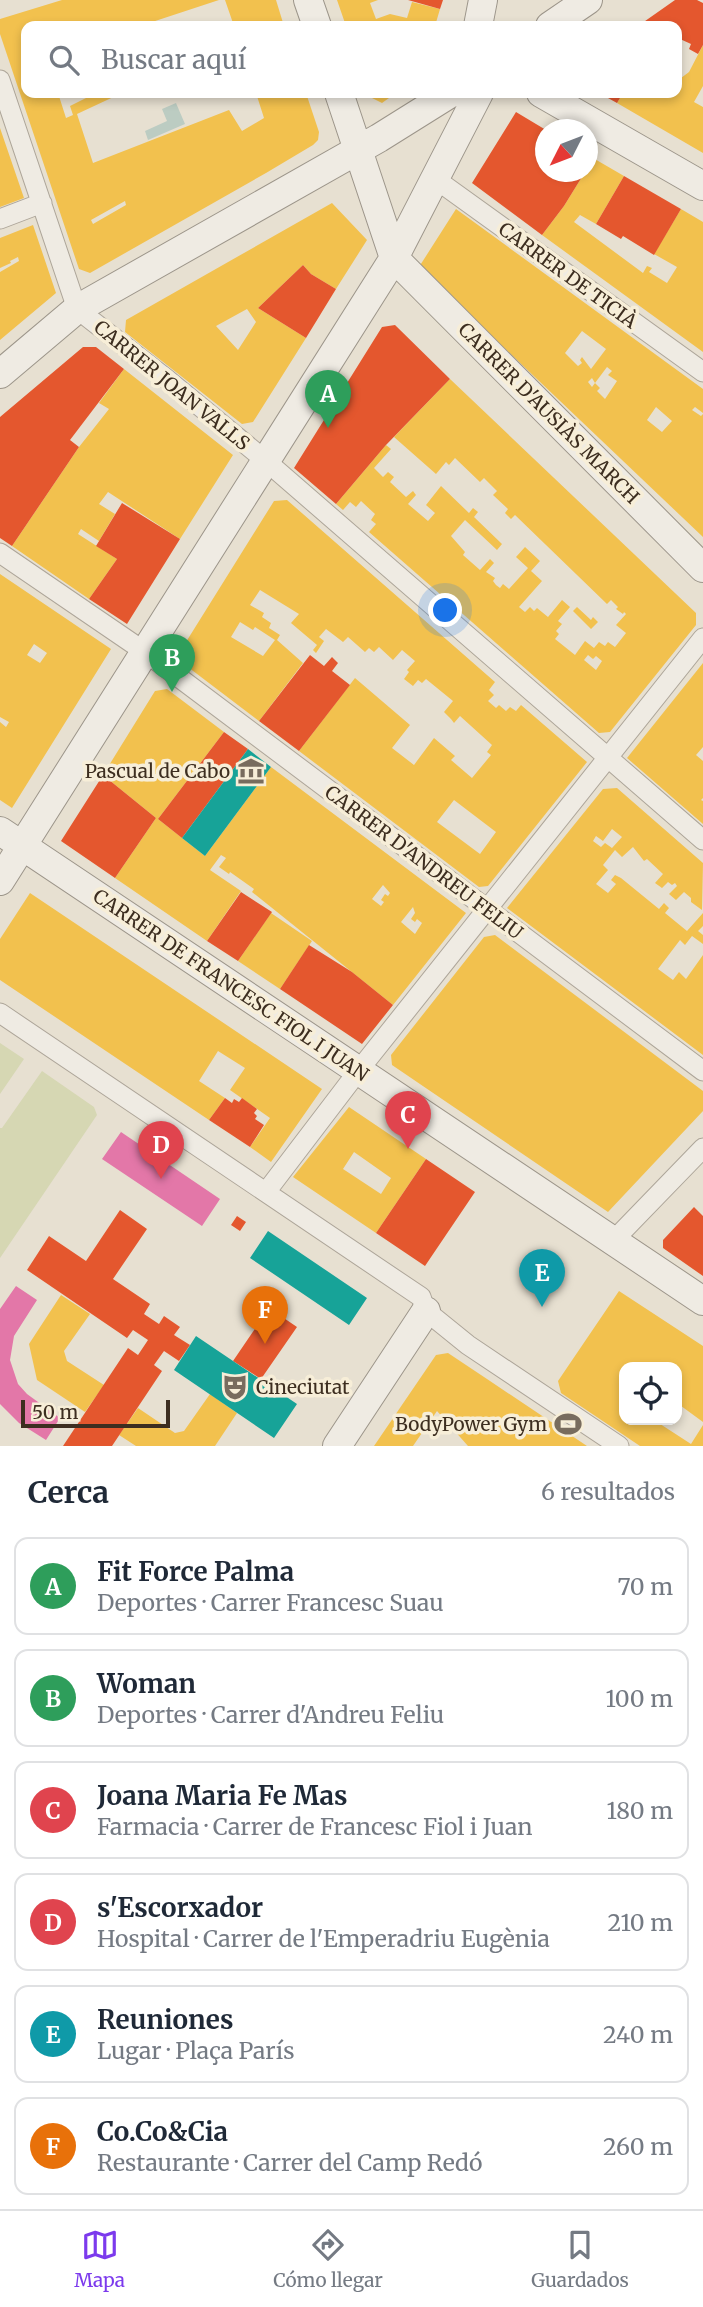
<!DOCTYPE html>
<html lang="es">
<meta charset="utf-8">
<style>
:root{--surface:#fff;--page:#f2f2f3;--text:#1f2937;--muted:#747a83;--line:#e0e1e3;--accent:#7c3aed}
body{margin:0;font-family:Merriweather,serif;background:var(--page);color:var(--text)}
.controls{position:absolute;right:21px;bottom:21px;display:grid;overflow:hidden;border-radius:14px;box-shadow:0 4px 10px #0003}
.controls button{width:63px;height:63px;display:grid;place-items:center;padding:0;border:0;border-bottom:2px solid var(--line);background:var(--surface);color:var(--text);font:35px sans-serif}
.compass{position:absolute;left:535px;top:119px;width:63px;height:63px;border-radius:50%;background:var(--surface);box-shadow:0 4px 10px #0003;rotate:228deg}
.scale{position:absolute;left:21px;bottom:18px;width:149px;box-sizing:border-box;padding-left:7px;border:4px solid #3d2e20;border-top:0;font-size:19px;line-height:24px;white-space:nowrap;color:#3d2e20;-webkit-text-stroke:5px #f7eed8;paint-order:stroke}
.you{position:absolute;left:446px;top:611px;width:24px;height:24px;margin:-18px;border:5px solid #fff;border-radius:50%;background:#1a73e8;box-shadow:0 0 0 10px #1a73e833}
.badge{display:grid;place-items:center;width:46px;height:46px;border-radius:50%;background:var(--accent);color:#fff;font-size:23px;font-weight:700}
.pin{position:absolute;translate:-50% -58px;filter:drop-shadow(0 2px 4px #0008)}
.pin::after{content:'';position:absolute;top:37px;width:24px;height:21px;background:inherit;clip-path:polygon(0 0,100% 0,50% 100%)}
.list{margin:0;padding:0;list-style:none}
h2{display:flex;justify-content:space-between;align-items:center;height:91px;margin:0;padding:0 28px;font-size:30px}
h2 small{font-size:23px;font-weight:400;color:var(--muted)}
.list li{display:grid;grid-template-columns:46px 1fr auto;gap:21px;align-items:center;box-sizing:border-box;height:98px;margin:0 14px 14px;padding:0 14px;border:2px solid var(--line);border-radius:14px}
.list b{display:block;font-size:26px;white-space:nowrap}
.list p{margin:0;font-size:23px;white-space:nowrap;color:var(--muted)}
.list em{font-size:23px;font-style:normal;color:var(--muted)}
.icon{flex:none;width:38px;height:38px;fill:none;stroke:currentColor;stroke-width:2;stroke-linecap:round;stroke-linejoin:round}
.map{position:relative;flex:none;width:703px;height:1446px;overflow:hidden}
.search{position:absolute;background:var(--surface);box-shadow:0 4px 10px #0003;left:21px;right:21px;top:21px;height:77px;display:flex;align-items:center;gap:18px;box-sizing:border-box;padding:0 24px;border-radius:14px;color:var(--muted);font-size:26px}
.sheet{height:763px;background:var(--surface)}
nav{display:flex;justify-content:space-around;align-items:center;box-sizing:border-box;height:98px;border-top:2px solid var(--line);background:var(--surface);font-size:19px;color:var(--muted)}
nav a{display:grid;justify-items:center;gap:4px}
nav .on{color:var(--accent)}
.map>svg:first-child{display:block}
</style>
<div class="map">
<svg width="703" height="1446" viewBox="0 0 703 1446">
<rect width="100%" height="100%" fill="#e7e0d1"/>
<path fill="#d6d7b3" d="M0,1043L24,1059L0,1094Z
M42,1071L94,1107L97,1115L0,1258V1128H2Z"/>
<path fill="#bcccc2" d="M176,103L185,124L148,140L145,131L167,121L162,109Z"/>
<path fill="#f2c14e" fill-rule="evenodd" d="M62,0H219L140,26H26V93H58L66,118L73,115L70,106L86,98L85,95L89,93H122L77,114L93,163L229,110L242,131L264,118L256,93H306L319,132L318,140L313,145L266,173L90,273L79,269L0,34V19ZM125,201L126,205L93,224L91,220Z
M225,0H276L284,26H234Z
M337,0H378L370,3L376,19L390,14L407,18L412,2L440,9L435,26H346Z
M703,45V86L694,102L703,107V153L617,103L623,93H652L659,97L661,93H677V81L689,72Z
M369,93H396L382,103L370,97Z
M0,128L24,198L0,207Z
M593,158L624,176L596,224L580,215L574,222L643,273L647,266L652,268L649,272L667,283L677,267L654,254L681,209L703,222V352L542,235L564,206L585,172H588Z
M332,203L367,240L336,289L311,274L303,265L258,308L306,338L253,422L242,424L125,332L126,320ZM247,309L256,322L238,350L216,326Z
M456,209L703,389V413L695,407L692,410L701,416L703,414V537L419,267ZM582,331L606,349L591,369L582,357L580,360L582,363L578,366L565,353ZM607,367L612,371L608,375L617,381L605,399L597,391L600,388L595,383L592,387L588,382L592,378L595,383ZM656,407L672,421L662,432L647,420Z
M33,225L56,293L0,340V272L19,261L18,257L10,261L11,263L0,268V238Z
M124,369L233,455L180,539L108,492L99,504L115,514L99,541L81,529L78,534L117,559L89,599L12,546L79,447L109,409L99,403Z
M450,379L696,613V625L610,732L599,733L369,532L376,524L371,520L375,514L361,501L356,507L350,502L343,510L336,504L386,445L391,449L374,468L383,477L388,472L394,477L390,482L406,497L413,491L416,495L408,504L428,521L435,513L426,505L441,486L469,513L473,508L478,512L474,517L502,544L497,550L465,520L451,536L465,552L463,555L480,570L490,559L494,563L486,572L495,578L493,581L496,585L500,588L503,584L509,589L528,568L516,557L525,547L540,561L531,571L542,581L519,607L525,612L530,607L534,611L537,608L548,617L562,600L570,607L558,621L562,624L556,631L559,634L555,639L575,655L585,641L594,648L599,642L605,646L608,642L615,647L626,633L616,625L626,614L624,612L623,614L616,609L618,607L611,600L607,604L515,515L511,519L505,513L508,509L493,495L497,491L484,478L480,482L455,458L449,465L446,462L436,474L394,437ZM588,655L593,659L596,656L602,661L596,670L584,660Z
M287,500L495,682L489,690L494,695L488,701L496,708L499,705L506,711L510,707L516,711L521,705L587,762L488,886L479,887L299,751L355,678L410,725L392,748L414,765L434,738L455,756L451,760L472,778L491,755L487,752L492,745L460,716L454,723L451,719L444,712L453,701L426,679L422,683L418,680L413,686L404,679L409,672L407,670L415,661L402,650L393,660L379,647L374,652L369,648L365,652L348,637L343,642L326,629L319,637L324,641L316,653L313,650L317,645L291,623L299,614L260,590L250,605L264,613L262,617L271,623L269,628L280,635L277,640L303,663L259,721L176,658L274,501ZM240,622L253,630L255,627L275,640L263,656L231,637ZM454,800L496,832L480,854L437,822Z
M0,574L111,649L12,808L0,800V722L6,727L9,722L0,717ZM34,644L47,653L40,663L27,655Z
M577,607L591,620L593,617L598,622L591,629L573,611Z
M703,663V747L696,755L703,761V798L701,800L703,801V824L627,758Z
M167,689L224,732L158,819L205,856L271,767L466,913L393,1005L252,892L254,889L230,872L229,874L219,867L226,858L221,855L210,870L241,891L207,941L115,878L156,818L103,775L155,691ZM383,885L390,893L388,896L385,894L381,900L384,902L381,906L372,899ZM413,907L415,913L411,919L415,922L417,919L422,923L415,934L401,922Z
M617,788L703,863L702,910L691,902V898L684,892L676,900L669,894L677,886L675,883L672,885L668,882L662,888L655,883L663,874L647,859L644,861L633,847L622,857L615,850L603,865L608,870L596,884L608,893L616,884L611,880L615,875L621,878L659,909L664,903L669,908L665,913L687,931L703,913V926L698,931L703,935V944L692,936L685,945L680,940L658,969L673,980L679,972L686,979L703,955V1055L507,908L603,789ZM612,829L622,837L612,848L605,843L601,847L593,841L596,836L603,841Z
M30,893L322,1089L271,1162L250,1147L270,1118L230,1090L245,1068L218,1051L199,1081L225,1098L209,1120L0,980V939Z
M271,913L312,941L280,989L238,961Z
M495,935L703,1091V1111L608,1212L392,1065L391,1055L484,937Z
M349,1107L426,1159L376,1233L293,1177ZM354,1152L391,1178L381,1194L343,1169Z
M619,1291L703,1346V1422L677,1403V1367H624V1420H654L691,1444L703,1425V1446H640L561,1393L558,1381Z
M61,1295L90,1314L64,1351L67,1361L104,1385L85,1412L37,1380L29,1344Z
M448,1353L490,1381L587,1446H468L437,1411L413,1446H374L436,1355Z
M210,1394L237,1413L215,1446H136L119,1435L138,1408L175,1433L184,1431Z"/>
<path fill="#e4572e" d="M408,0H443L440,9Z
M675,0H697L703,3V45L698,54L689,49L691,44L680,39L677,41V26H638Z
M599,93H623L617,103Z
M516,112L546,130V172H585L564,206L542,235L472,183Z
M624,176L681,209L654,255L623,236L621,239L596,224Z
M303,265L311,274L336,289L306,338L258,308Z
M395,325L450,379L386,445L336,504L294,468L382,327Z
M83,347H96L124,369L70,440L79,447L12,546L0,538V417Z
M122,503L180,539L127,624L89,599L117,559L96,546Z
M310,655L324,666L332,657L338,663L332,671L350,685L299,751L259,721Z
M224,732L248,749L182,838L158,819Z
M103,775L156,818L115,878L61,841Z
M241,892L272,912L238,961L207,941Z
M309,945L352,972L393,1005L362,1044L280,989Z
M225,1098L232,1103L234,1099L239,1102L242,1098L257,1109L254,1113L257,1116L255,1119L264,1125L250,1147L209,1120Z
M426,1159L475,1192L425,1266L376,1233Z
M694,1207L703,1216V1276L663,1248V1240Z
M120,1210L147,1229L113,1279L150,1304L144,1314L159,1324L164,1316L180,1327L174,1335L190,1345L179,1361L164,1351L154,1365L162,1371L112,1446H63L128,1348L138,1355L148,1340L133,1330L127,1338L27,1270L49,1236L86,1261Z
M237,1216L246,1222L240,1231L231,1225Z
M269,1308L297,1327L261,1379L233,1361Z"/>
<path fill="#e377a8" d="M121,1132L220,1199L202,1226L102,1159Z
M16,1286L37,1300L14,1336L10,1360L18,1384L27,1394L60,1418L46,1440L19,1423L0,1404V1309Z"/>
<path fill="#17a398" d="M248,749L271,767L205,856L182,838Z
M268,1231L367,1298L349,1325L250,1258Z
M196,1336L297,1404L274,1438L174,1370Z"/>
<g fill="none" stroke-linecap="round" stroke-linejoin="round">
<g stroke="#ada599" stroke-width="21">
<path id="street" d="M0,80L77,309L168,380L266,461L703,840
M434,178L703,372
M0,219L42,203
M0,553L145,652L703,1071
M0,1013L421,1297L426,1311L468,1345L619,1446
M266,1192L359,1070L703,638
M613,1241L703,1148"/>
</g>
<g stroke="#9c958a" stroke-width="30">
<path id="secondary" d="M308,0L317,26
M478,26L483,0
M550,26L588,0
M339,93L394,258L703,568
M541,93L703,186
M0,374L77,309L379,138L451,93
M0,831L703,1301
M0,881L394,258L479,93
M337,1446L426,1311"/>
</g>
<use href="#street" stroke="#efebe3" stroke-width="19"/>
<use href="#secondary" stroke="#efebe3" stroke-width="28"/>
</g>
<defs>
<g id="museum-bare" transform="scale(2.1)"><path d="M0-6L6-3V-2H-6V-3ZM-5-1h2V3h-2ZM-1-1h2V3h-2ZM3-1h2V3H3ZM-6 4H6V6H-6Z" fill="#786c5e" stroke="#f7eed8" stroke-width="2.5" paint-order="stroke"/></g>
<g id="theatre-bare" transform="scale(2.1)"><path d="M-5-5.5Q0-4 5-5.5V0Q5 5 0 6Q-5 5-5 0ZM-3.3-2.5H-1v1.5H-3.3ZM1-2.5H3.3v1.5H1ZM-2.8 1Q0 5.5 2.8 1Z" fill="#786c5e" stroke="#f7eed8" stroke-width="2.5" paint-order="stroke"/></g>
<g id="stadium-bare" transform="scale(2.1)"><path d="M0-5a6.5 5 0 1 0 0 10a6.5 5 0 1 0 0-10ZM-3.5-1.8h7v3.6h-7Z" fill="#786c5e" stroke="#f7eed8" stroke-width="2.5" paint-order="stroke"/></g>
</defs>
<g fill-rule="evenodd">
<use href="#museum-bare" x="251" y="771"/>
<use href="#theatre-bare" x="235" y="1387"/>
<use href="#stadium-bare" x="568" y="1424"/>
</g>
<g text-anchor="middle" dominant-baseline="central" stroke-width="7" stroke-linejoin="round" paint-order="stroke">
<g font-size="19" fill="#3d2e20" stroke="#f7eed8">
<text transform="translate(568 275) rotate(36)">CARRER DE TICIÀ</text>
<text transform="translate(172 385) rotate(39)">CARRER JOAN VALLS</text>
<text transform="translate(549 413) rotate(45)">CARRER D'AUSIÀS MARCH</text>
<text transform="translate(424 862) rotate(37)">CARRER D'ANDREU FELIU</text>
<text transform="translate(231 985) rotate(34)">CARRER DE FRANCESC FIOL I JUAN</text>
</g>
<g font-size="19" fill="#3d2e20" stroke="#f7eed8" text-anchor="end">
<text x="230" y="771">Pascual de Cabo</text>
<text x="256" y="1387" text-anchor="start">Cineciutat</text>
<text x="547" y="1424">BodyPower Gym</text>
</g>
</g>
</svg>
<div class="controls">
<button><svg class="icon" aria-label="locate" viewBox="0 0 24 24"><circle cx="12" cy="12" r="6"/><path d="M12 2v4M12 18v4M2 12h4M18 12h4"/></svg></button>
</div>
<svg class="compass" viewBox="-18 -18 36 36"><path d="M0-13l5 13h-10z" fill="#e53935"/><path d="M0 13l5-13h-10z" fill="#747a83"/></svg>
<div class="scale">50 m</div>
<div class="you"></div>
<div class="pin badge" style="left:328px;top:428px;background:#2e9e5b">A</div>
<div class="pin badge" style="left:172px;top:692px;background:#2e9e5b">B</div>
<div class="pin badge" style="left:408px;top:1149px;background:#e0444e">C</div>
<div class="pin badge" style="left:161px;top:1179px;background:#e0444e">D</div>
<div class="pin badge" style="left:542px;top:1307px;background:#0f9aa8">E</div>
<div class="pin badge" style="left:265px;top:1344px;background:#e8710a">F</div>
<div class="search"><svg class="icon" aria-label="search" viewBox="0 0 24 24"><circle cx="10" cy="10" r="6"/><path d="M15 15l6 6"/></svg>Buscar aquí</div>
</div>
<section class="sheet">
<h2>Cerca<small>6 resultados</small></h2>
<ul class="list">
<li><span class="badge" style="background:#2e9e5b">A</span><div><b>Fit Force Palma</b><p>Deportes · Carrer Francesc Suau</p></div><em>70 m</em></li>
<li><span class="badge" style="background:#2e9e5b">B</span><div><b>Woman</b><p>Deportes · Carrer d'Andreu Feliu</p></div><em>100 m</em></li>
<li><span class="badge" style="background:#e0444e">C</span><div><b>Joana Maria Fe Mas</b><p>Farmacia · Carrer de Francesc Fiol i Juan</p></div><em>180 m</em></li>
<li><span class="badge" style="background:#e0444e">D</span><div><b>s'Escorxador</b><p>Hospital · Carrer de l'Emperadriu Eugènia</p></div><em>210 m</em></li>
<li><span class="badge" style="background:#0f9aa8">E</span><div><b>Reuniones</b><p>Lugar · Plaça París</p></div><em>240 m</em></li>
<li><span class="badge" style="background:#e8710a">F</span><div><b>Co.Co&amp;Cia</b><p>Restaurante · Carrer del Camp Redó</p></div><em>260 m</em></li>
</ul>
</section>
<nav>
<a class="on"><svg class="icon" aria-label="map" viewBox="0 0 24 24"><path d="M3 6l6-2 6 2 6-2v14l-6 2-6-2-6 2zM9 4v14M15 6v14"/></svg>Mapa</a>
<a><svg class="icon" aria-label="directions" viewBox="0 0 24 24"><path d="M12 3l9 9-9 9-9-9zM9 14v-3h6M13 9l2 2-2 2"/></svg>Cómo llegar</a>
<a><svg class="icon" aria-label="saved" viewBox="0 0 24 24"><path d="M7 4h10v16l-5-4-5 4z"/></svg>Guardados</a>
</nav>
